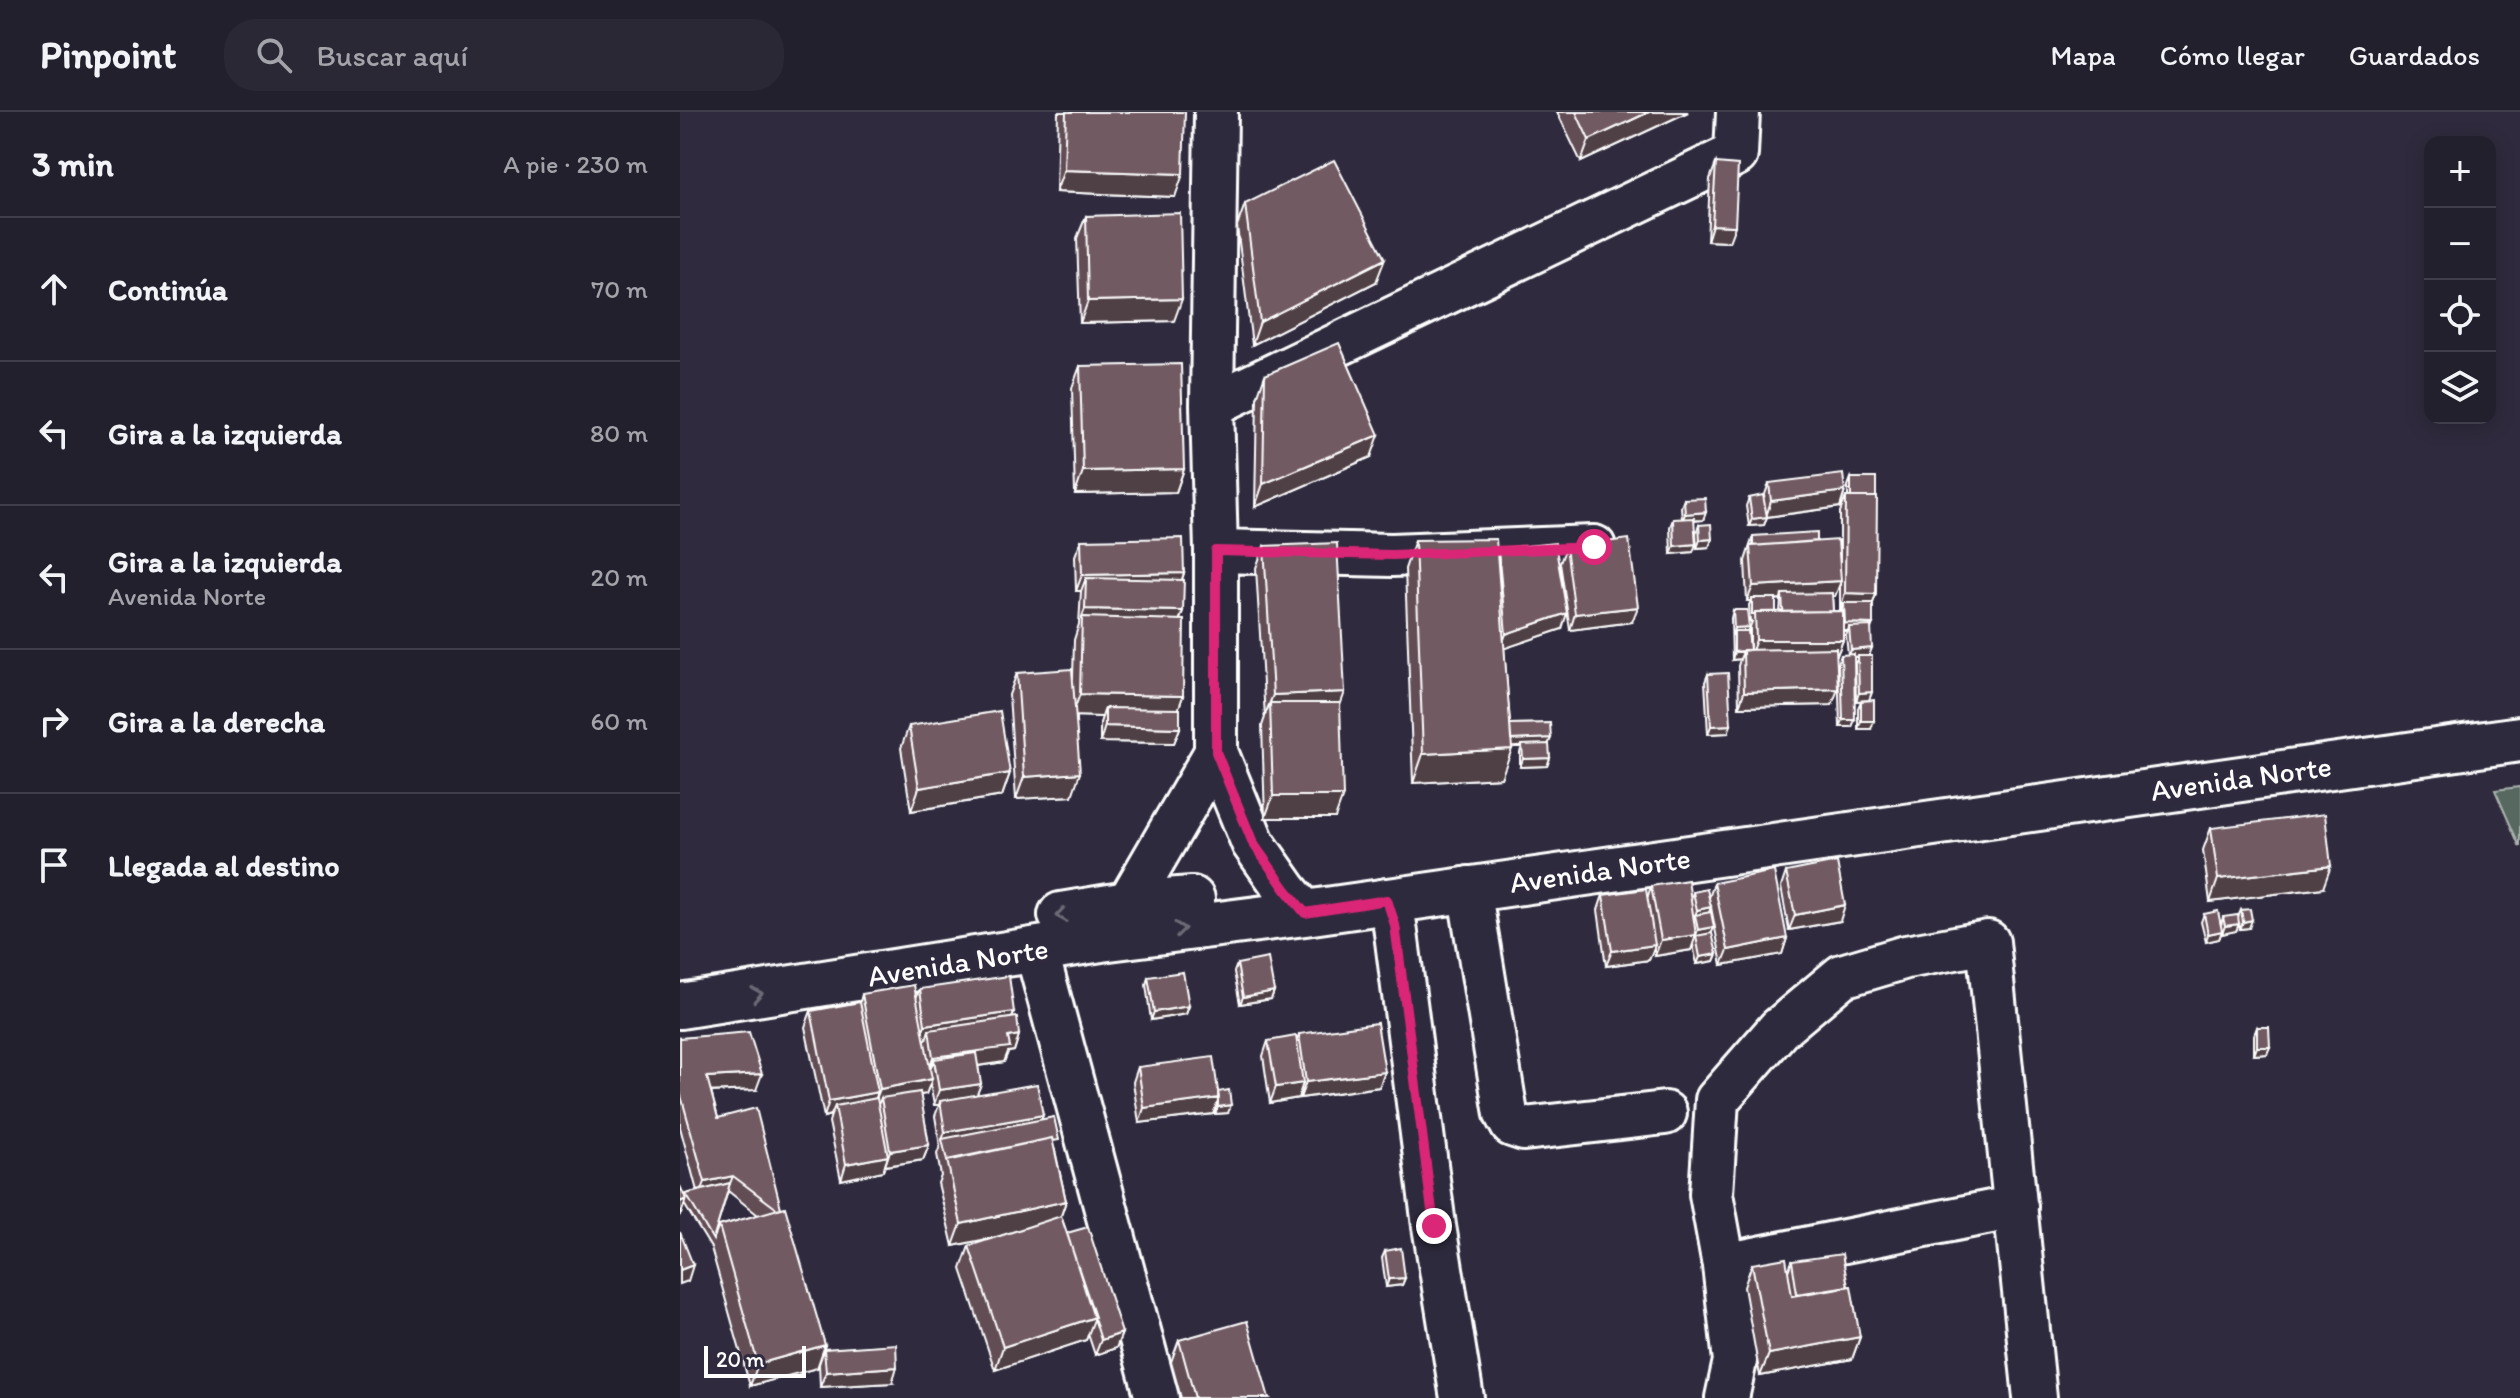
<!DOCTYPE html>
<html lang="es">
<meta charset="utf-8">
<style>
:root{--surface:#23202e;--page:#2b2836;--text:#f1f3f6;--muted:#a3a3aa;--line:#403e4a}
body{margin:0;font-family:Itim,sans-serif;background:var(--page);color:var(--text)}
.controls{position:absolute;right:24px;top:24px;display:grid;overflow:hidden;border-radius:16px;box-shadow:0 4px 20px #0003}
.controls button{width:72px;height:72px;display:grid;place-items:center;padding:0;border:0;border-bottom:2px solid var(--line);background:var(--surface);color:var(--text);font:40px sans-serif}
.scale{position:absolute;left:24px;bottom:20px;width:102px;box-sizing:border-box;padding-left:8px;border:4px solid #fff;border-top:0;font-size:22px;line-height:28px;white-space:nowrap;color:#fff;-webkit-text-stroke:6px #2f2a3d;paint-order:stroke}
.stop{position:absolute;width:24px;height:24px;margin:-18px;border:6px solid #db2777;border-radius:50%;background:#fff}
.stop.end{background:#db2777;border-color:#fff;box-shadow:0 2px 8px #0008}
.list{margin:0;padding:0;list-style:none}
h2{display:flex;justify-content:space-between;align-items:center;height:104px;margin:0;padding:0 32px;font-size:34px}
h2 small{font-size:26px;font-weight:400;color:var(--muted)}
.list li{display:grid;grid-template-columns:52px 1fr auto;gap:24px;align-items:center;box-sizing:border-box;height:144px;padding:0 32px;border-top:2px solid var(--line)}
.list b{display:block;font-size:30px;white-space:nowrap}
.list p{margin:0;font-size:26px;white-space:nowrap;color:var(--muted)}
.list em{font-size:26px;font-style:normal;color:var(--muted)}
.icon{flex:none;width:44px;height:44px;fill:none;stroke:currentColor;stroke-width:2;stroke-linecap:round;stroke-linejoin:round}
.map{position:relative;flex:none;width:1840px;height:1286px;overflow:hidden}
header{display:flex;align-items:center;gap:48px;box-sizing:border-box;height:112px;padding:0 40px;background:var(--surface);border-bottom:2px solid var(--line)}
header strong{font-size:38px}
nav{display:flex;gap:44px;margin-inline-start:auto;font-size:28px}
.search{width:560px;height:72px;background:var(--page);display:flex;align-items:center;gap:20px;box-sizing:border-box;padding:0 28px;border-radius:32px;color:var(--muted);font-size:30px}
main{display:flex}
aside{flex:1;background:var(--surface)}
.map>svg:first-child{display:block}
</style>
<header>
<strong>Pinpoint</strong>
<div class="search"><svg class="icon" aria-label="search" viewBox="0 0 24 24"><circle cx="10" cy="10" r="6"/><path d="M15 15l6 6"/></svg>Buscar aquí</div>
<nav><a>Mapa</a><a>Cómo llegar</a><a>Guardados</a></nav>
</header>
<main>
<aside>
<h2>3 min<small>A pie · 230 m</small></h2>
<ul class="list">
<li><svg class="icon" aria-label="ahead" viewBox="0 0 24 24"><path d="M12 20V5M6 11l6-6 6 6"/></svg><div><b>Continúa</b></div><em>70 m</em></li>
<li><svg class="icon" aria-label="left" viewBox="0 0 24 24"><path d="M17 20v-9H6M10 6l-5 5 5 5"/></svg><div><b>Gira a la izquierda</b></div><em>80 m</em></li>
<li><svg class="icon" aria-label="left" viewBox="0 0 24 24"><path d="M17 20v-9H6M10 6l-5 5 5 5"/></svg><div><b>Gira a la izquierda</b><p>Avenida Norte</p></div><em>20 m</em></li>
<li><svg class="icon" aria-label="right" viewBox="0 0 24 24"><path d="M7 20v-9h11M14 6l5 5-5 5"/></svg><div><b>Gira a la derecha</b></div><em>60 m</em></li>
<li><svg class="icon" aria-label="arrive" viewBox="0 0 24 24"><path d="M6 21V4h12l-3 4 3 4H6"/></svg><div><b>Llegada al destino</b></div></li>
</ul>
</aside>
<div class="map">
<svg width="1840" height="1286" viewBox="0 0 1840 1286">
<rect width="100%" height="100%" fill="#2f2a3d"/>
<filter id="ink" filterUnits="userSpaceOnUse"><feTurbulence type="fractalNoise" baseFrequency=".0125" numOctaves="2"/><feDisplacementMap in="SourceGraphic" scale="16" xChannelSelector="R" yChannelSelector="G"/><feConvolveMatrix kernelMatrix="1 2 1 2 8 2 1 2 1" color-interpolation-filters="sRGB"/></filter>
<g filter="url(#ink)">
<path fill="#57675e" stroke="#abb3ae" stroke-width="2" d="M1840,675V735L1815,678Z"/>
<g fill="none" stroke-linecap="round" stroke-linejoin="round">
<g stroke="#fff" stroke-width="48">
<path id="minor" d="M536,0L532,293L536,439V640L573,731L606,778L625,801
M532,293L1056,42L1058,0
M536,439L712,443L914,435
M789,776L826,1002L832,1013L844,1017L985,1001
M707,788L715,813L754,1114L782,1286
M429,817L448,792L536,640
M356,837L477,1286
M1044,1153L1336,1095
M1047,1286L1055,1249L1044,1153L1031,1082L1037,988L1099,917L1162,864L1226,845L1308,830L1355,1286"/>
</g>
<g stroke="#fff" stroke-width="50">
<path id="major" d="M381,803L448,792L512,787
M0,894L421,827L625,801L1840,627"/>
</g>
<use href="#minor" stroke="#2f2a3d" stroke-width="42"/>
<use href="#major" stroke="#2f2a3d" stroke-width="44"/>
</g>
<path fill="#624d55" stroke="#fff" stroke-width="2" fill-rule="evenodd" d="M378,0H505L495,85L376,80Z
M877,0H1008L901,50Z
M1036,51L1049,130L1027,129L1030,67Z
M565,92L696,170L572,233L557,114Z
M406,104L494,209L400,211L397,126Z
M400,254L504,357L496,380L395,382L392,276Z
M585,263L691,345L575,395L577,286Z
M1171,366L1196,482L1193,491L1191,517L1189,544L1192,580L1189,588L1176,589L1175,552L1178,545H1174L1172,615H1160L1158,551L1161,543H1168L1166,523L1168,519H1163V528L1157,543H1156L1152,593L1059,595L1058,554L1060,547L1052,548L1051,506L1053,498L1068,519L1070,538V515L1072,510H1070L1069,493L1071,489H1067L1065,449L1073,424L1137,429L1160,460V400L1166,385H1168V374ZM1160,471V497H1162V499H1153L1152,484H1155ZM1101,487L1100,500H1096V488Z
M1089,371L1165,379L1160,395L1087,405L1084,413L1069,414L1066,394L1069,386L1084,385Z
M1004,387L1026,400L1023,408L1014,409L1013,440L991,442L990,415L993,407H1002L1001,395Z
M1019,413L1029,435L1017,436L1016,421Z
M401,428L504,461L502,468L503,499L500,508L503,584L498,597L500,616L494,631L420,630V611L422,605L396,604L392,684L336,687L329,583L337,561L393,566L394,528L399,512L401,479H396L395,444Z
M735,428L817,440L818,437L882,517L824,536L830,612L871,626L868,632L870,646L867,654L840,655V640L842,635H831L821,666L733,671L725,457Z
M584,434L660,595L655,706H585L582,614L585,605L576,456Z
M886,435L952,510L890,518L880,451Z
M1028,562L1048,621L1028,622L1025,570Z
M1181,589L1191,617H1178V596Z
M229,614L330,661L322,684L231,699L221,636Z
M1531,716L1643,776L1530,790L1523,738Z
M1106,760L1160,809L1109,818L1101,775Z
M1034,771L1107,826L1102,842L1042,853L1031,795L1029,800L1034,815L1031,821L1037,842L1034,849L1017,852L1013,833L1011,838L975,844L974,836L969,848L926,854L918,798L923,783L968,784L971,774L1011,787L1013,780L1029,786Z
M1561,798L1569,816L1560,817L1559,812L1556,819L1542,822V820L1539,827L1526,830L1521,810L1524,802L1541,813L1543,805H1558Z
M557,852L594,879L591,887L560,892L554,860Z
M468,865L509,894L506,902L471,908L466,873Z
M240,877L334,900L332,906L339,923L334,939L328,940L324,950L298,954L301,972L297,982L363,1003L361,1008L375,1038L386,1089L381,1104L387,1121L442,1221L436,1236L415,1243L408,1222L406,1228L315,1258L281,1157L289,1134L322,1124L273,1134L258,1071L261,1064L257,1042L260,1034L255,1004L259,993H254L250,972L246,982L240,983L249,1033L243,1048L205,1054L203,1059L161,1068L149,1010L151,1003L144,1005L125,915L131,899L180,890L182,882L236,886Z
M1577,915L1587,942L1574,943V923Z
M619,922L705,960L699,975L620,986V981L618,986L590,991L583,944L588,929L617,928Z
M0,926L76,978L31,980L38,1006L101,1096L145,1233L137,1256L70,1274L31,1136L4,1092L1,1102L6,1082L17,1079L0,1015ZM48,1079L78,1103L39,1114L33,1128Z
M458,955L538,980L548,1001L535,1002V998L533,1002L459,1011L453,970Z
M705,1139L725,1166L722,1173L706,1175L702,1146Z
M1112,1149L1168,1174L1180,1225L1172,1247L1080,1264L1064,1175L1072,1152L1108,1159Z
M499,1228L589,1286H501L491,1250Z
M144,1237L212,1271L140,1275L139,1252Z"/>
<path fill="#503f45" stroke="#fff" stroke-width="2" d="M969,0H1008L901,50L909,28Z
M384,58L503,62L495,85L376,80Z
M1032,113L1055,114L1049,130L1027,129Z
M705,147L696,170L572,233L580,210Z
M502,187L494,209L400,211L408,189Z
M699,323L691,345L575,395L583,372Z
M504,357L496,380L395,382L403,359Z
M1165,379L1160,395L1086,405L1091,389Z
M1026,400L1023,408L1002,409L1005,402Z
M1087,405L1084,413L1069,414L1072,407Z
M1032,427L1029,435L1017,436L1020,428Z
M1016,432L1013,440L991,442L994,434Z
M504,461L499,476L406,466L401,479H396L402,463Z
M1161,469L1155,484L1103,487L1102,482L1101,487L1072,489V486L1071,489H1067L1073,474Z
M1165,481L1196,482L1191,497L1164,491L1162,497H1160Z
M958,495L952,510L890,518L895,502Z
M405,497L503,499L497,514L402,505Z
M887,501L882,517L820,538L826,522Z
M1165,511L1193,512L1190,519L1169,515L1168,519H1162Z
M1069,515L1066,523L1054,519L1052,524L1054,516Z
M1076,528H1163L1157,543L1070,544Z
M1192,536L1189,544L1168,545L1171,538Z
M1054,540H1063L1060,547L1052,548Z
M1158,577L1152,593L1059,595L1064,580Z
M665,580L657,602L590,591L584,605L593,583Z
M1192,580L1189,588L1176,589L1179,581Z
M400,582L503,584L495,607L425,596L422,605L392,604Z
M1163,608H1175L1172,615H1160Z
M1181,609H1194L1191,617H1178Z
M1051,613L1048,621L1028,622L1031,614Z
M425,614L500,616L494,631L420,630Z
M871,626L868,633L821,636L823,628Z
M832,637L821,666L733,671L743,642Z
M870,646L867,654L840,655L843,647Z
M330,661L322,684L231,699L239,676Z
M400,661L392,684L336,687L344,665Z
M593,684H663L655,706H585Z
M1651,754L1643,776L1530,790L1538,767Z
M1165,793L1160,809L1109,818L1115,803Z
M1031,795L1028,803L1015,804L1017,798Z
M1572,808L1569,816L1560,817L1563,810Z
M1559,812L1556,819L1542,822L1545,814Z
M1034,815L1031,823L1015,826L1011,838L975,844L981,828L1016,823L1018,818Z
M1542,819L1539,827L1526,830L1528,822Z
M1107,826L1102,842L1042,853L1048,838Z
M975,833L969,848L926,854L932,839Z
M1037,842L1034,849L1017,852L1020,845Z
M594,879L591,887L560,892L563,885Z
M509,894L506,902L471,908L474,900Z
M334,900L329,916L249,918L246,928H239L245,913Z
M339,923L334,939L328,940L324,950L256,960L254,947L249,961H248L253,945L328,925Z
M1577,935H1590L1587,942L1574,943Z
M705,960L699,975L620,986L626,970Z
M82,962L76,978L22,980L27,965Z
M252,967L246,982L202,991L201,986L199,991L194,992L200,977Z
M623,971L618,986L590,991L596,975Z
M301,972L295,987L260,989L259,993H254L259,978Z
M198,980L192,996L155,994L151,1003L144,1005L149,989Z
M539,986L533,1002L459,1011L464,996Z
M551,993L548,1001L535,1002L538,995Z
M363,1003L357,1018L262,1028L265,1020Z
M249,1033L243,1048L205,1054L210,1039Z
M208,1044L203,1059L161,1068L166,1052Z
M53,1064L47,1079L19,1086L25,1070Z
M6,1087L1,1102L0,1103V1090Z
M386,1089L378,1112L273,1134L281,1112Z
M13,1153L8,1169L0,1172V1158Z
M725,1166L722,1173L706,1175L709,1167Z
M415,1205L406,1228L315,1258L323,1235Z
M442,1221L436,1236L415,1243L421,1228Z
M1180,1225L1172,1247L1080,1264L1089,1242Z
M145,1233L137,1256L70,1274L78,1252Z
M217,1255L212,1271L140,1275L146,1260Z"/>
<path fill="#725a63" stroke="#fff" stroke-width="2" d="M386,0H505L503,62L384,58Z
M896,0H969L909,28Z
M654,48L705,147L580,210L565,92Z
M1036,51L1058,53L1055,114L1032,113Z
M500,101L502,187L408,189L406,104Z
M659,231L699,323L583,372L585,263Z
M501,252L504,357L403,359L400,254Z
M1163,362L1165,379L1091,389L1089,371Z
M1171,366H1196V385H1171Z
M1083,383L1087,405L1072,407L1069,386Z
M1166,385H1197L1196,482L1165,481Z
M1025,386L1026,400L1005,402L1004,387Z
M1014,406L1016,432L994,434L993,407Z
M1031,412L1032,427L1020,428L1019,413Z
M1137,420V429L1073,434V424Z
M503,426L504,461L402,463L401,428Z
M816,427L832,637L743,642L735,428Z
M949,427L958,495L895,502L886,435Z
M1158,428L1161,469L1073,474L1070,434Z
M657,431L665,580L593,583L584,434Z
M875,431L887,501L826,522L818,437Z
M406,466L504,468L503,499L405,497Z
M1152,481L1153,499L1103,500L1102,482Z
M1072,486H1096V500H1075V502H1072Z
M1164,491H1193V512L1165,511Z
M1053,498H1067L1069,515L1054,516Z
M1163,499V528H1076L1075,500Z
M402,505L504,508L503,584L400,582Z
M1191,514L1192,536L1171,538L1169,515Z
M1054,519H1068L1070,538L1054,540Z
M1156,536L1158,577L1064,580L1063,538Z
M1174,542L1175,608H1163L1161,543Z
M1178,544H1192V580L1179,581Z
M392,557L400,661L344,665L337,561Z
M1048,561L1051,613L1031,614L1028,562Z
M1194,588V609H1181V589Z
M590,591H660L663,684H593Z
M425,596L500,597V616L425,614Z
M320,599L330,661L239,676L229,614Z
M870,611L871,626L831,628L830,612Z
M869,632L870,646L843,647L842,633Z
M1645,702L1651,754L1538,767L1531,716Z
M1157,750L1165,793L1115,803L1106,760Z
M1094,759L1107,826L1048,838L1034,771Z
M1008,768L1016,823L981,828L971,774Z
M966,777L975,833L932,839L923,783Z
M1027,777L1031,795L1017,798L1013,780Z
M1570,797L1572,808L1563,810L1561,798Z
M1538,799L1542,819L1528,822L1524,802Z
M1031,800L1034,815L1018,818L1015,803Z
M1558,803L1559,812L1545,814L1543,805Z
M1032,821L1037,842L1020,845L1016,824Z
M588,846L594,879L563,885L557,852Z
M503,860L509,894L474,900L468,865Z
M329,864L334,900L245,913L240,877Z
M234,873L252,967L200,977L182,882Z
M180,890L198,980L149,989L131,899Z
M337,905L339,923L328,925L330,935L253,945L249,918Z
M697,911L705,960L626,970L619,922Z
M1577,915H1589L1590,935H1577Z
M69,920L82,962L27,965L38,1006L76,996L101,1096L97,1097L53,1064L25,1070L0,980V926Z
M616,924L623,971L596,975L588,929Z
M296,941L301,972L259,978L254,947Z
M533,945L539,986L464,996L458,955Z
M357,972L363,1003L265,1020L260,989Z
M549,978L551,993L538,995V980Z
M240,980L249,1033L210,1039L201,986Z
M197,986L208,1044L166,1052L155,994Z
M374,1005L379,1028L373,1029L372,1026L267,1049L262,1027Z
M372,1026L386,1089L281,1112L267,1048Z
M50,1071L33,1128L6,1082Z
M0,1074L6,1087L0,1090Z
M105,1095L145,1233L78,1252L39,1114Z
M381,1104L415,1205L323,1235L289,1134Z
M408,1115L442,1221L421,1228L387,1121Z
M0,1120L13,1153L0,1158Z
M721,1136L725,1166L709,1167L705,1139Z
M1162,1142L1168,1174L1117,1182L1112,1149Z
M1106,1146L1112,1184L1171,1174L1180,1225L1089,1242L1072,1152Z
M567,1209L589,1286H515L499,1228Z
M216,1232L217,1255L146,1260L144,1237Z"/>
<defs><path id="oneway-chevron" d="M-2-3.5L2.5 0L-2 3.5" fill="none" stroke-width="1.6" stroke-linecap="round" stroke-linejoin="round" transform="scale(2)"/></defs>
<g stroke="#6d6a77">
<use href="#oneway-chevron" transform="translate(381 803) rotate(171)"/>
<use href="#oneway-chevron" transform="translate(500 817) rotate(-7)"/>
<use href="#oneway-chevron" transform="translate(77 882) rotate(-9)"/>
</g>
</g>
<g fill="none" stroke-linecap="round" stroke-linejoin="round" filter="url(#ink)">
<path stroke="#db2777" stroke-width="10" d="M754,1114L715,813L707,788L625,801L606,778L573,731L536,640V439L712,443L914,435"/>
</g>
<g text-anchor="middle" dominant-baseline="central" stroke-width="8" stroke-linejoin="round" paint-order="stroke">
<g font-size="30" fill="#fff" stroke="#2f2a3d">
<text transform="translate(1561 666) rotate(-8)">Avenida Norte</text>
<text transform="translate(920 758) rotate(-8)">Avenida Norte</text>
<text transform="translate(278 850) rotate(-9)">Avenida Norte</text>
</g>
</g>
</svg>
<div class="controls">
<button>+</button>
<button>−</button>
<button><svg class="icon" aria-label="locate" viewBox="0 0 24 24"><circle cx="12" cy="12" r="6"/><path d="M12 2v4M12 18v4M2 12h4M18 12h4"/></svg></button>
<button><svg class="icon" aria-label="layers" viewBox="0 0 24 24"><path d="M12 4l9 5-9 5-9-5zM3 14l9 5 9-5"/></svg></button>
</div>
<div class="scale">20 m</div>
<div class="stop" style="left:914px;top:435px"></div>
<div class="stop end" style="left:754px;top:1114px"></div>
</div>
</main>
